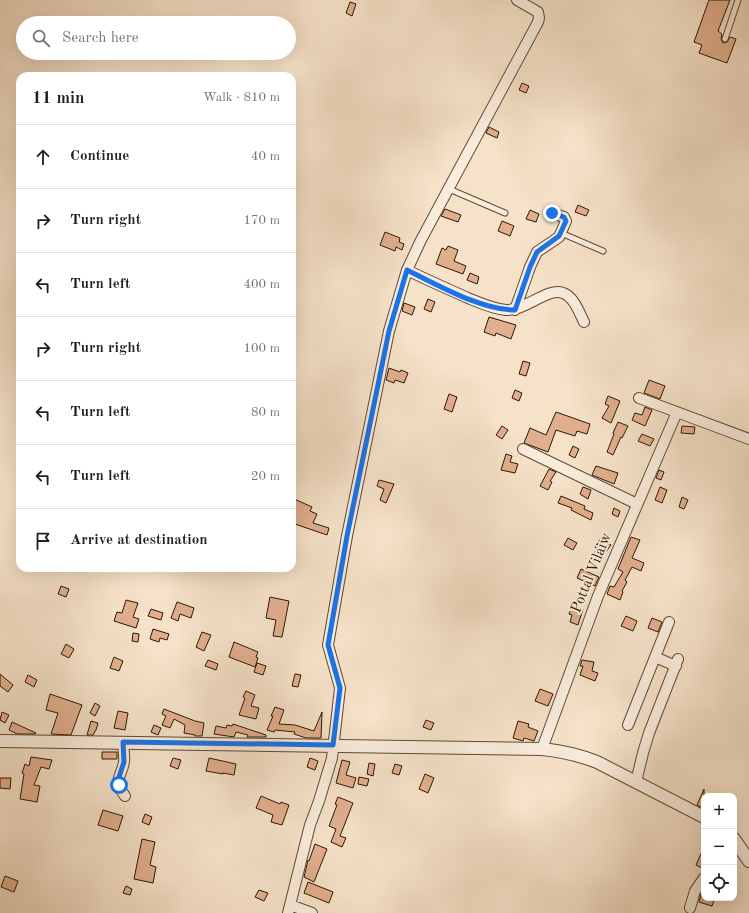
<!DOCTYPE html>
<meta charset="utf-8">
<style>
:root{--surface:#fff;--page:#f2f2f2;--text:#202124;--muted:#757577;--line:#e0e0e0}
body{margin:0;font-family:"Old Standard TT",serif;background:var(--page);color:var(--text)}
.controls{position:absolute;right:12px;bottom:12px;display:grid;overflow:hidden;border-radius:8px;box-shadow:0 4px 16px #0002}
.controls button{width:36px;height:36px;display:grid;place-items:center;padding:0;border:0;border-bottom:1px solid var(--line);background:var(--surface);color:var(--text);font:20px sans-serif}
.stop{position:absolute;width:12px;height:12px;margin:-9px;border:3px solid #1a73e8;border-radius:50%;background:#fff}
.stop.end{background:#1a73e8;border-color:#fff;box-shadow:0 1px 4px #0008}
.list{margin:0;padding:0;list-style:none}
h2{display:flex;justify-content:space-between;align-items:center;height:52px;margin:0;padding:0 16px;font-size:17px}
h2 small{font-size:13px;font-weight:400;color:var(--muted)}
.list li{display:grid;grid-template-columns:26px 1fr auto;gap:12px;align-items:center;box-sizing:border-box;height:64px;padding:0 16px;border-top:1px solid var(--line)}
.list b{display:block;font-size:15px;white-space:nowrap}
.list em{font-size:13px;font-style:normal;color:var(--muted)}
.icon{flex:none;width:22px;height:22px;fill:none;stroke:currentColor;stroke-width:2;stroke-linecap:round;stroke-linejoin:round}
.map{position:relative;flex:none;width:749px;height:913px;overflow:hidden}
.search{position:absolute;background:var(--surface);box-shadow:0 4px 16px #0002;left:16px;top:16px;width:280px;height:44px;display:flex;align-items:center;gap:10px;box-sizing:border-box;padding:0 14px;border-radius:22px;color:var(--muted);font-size:15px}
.panel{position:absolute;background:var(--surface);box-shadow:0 4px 16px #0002;left:16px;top:72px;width:280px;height:500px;border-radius:12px}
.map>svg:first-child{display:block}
</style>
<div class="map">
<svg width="749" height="913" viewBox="0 0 749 913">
<rect width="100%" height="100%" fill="#f6e2c9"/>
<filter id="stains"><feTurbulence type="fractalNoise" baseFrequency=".005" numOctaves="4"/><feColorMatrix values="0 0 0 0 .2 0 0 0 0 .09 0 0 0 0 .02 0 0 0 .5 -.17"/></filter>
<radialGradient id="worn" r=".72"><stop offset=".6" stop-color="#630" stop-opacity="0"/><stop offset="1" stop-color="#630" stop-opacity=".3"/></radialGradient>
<path fill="#e2af8e" stroke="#2c1703" d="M709,0H730L718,31L722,34L721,39L723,43L727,42L730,37L736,39L727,63L699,53L702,45L694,42Z
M350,2L356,4L352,16L346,13Z
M522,83L529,86L526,93L519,90Z
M489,127L499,132L497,138L486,133Z
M578,205L589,210L586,216L575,212Z
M445,209L461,215L458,222L441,216Z
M530,210L539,214L536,222L526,219Z
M502,221L514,226L510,236L498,231Z
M385,232L400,238L399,242L404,244L402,250L396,247L395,251L380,245Z
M448,246L458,250L454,261L466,266L463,274L436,264L442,248L446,250Z
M470,273L479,277L477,284L467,280Z
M428,299L435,302L431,312L424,309Z
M404,303L415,307L412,315L402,311Z
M489,317L516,325L511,339L496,333L495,336L484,332Z
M523,361L530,363L526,376L519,374Z
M389,368L400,372L401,370L408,373L404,383L395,380L394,383L386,380Z
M649,380L665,386L660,399L644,393Z
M515,390L522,393L519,401L512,398Z
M449,394L457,397L452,412L444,409Z
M608,396L620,401L611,423L602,418L609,406L605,404Z
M645,407L652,410L645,426L632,420L635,413L642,415Z
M556,412L590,424L587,434L577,431L575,436L556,430L548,452L524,443L530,428L546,435Z
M618,422L628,426L622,438L621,437L613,455L607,452L614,434L613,433Z
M502,426L508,430L502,439L496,435Z
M682,426L695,427L694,434L681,433Z
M642,434L654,439L650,446L638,441Z
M573,446L579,449L575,458L569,455Z
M506,454L512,456L510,462L518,464L515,473L501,470Z
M596,466L618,473L614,484L592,475Z
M549,469L556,472L550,481L552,482L548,490L540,486Z
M659,470L664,472L661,480L656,478Z
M379,480L394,484L386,503L380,500L384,489L377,486Z
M583,487L591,490L588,499L580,494Z
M660,487L667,490L662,503L655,500Z
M561,496L585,506L584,509L593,513L591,520L571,510L572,508L558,503Z
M682,497L688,500L684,509L679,507Z
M292,498L312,507L310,511L317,514L313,523L329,528L327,535L292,523Z
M614,508L620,511L618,517L612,514Z
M631,537L640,540L632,558L644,563L641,571L632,567L625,580L627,582L622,591L623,592L620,600L607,594L610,586L614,587L623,572L618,569Z
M568,538L577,543L573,550L564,545Z
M601,538L611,545L599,561L592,556L597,549L595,547Z
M581,569L599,577L595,586L577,578Z
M61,586L69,589L66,597L58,594Z
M270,597L289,601L282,637L273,636L276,620L266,618Z
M126,600L138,603L133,617L139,619L136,628L114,621L117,612L122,613Z
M177,602L194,608L191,618L180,614L178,621L171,618Z
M572,606L583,609L578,625L570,622L572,615L569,614Z
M151,609L163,613L161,620L148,616Z
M626,616L637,621L633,631L621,626Z
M652,618L662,622L658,632L648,628Z
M153,629L169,634L167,640L160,638L159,642L150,639Z
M202,632L211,635L204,651L196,647Z
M133,633L139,634L138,642L132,641Z
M234,642L258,652L256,657L258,658L255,667L229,657Z
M66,644L74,649L69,658L61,654Z
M114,657L123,661L119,671L110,668Z
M208,660L218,664L216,670L205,666Z
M582,660L594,662L592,671L598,673L595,681L580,675L583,666H580Z
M257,663L266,666L263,675L254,672Z
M0,674L13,685L8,692L0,686Z
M295,674L301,675L298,687L292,686Z
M28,675L37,680L34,687L25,682Z
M540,689L553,694L548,706L535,701Z
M246,691L255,695L251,706L259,708L256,719L239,715L245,698L243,697Z
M50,694L82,705L71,735L51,734L58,713L46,710Z
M95,703L100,706L95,716L90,713Z
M275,707L284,710L279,724L295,725L314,731L322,712L321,738H306L294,734L295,732L275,730L274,732L267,730L273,716H271Z
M164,709L195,721L204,723L202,736H195V735L184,733L185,725L174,719L170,728L162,725L166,716L162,714Z
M118,711L128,713L125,730L114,728Z
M2,712L9,715L5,723L0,720Z
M426,720L434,723L431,730L423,727Z
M91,721L98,723L96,730L93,735H87Z
M518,721L529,724L528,727L538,731L534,741L524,738L523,741L513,738Z
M12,722L36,733L35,734H17L9,730Z
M233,724L266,735V737H247L248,735L236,732L234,737L214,734L216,726L226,728L227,725L232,726Z
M154,725L161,728L158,735L151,732Z
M102,752H117V759H102Z
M31,757L52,760L49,769L41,767L34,785L40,786L37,802L20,799L24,774L22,773L25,764L29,766Z
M173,758L181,760L178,769L170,766Z
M209,758L236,764L234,775L223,773V774L206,771Z
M310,758L318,761L315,770L307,767Z
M342,760L350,762L346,775L356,778L353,788L336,783Z
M369,763L375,764L373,776L367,774Z
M395,764L402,766L399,775L392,773Z
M425,774L434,778L428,793L419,789Z
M359,777L369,779L367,786L358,784Z
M0,778H11L10,789L0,788Z
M704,789V809L697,805Z
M261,796L280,804L281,802L289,805L282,825L271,822L273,815L256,808Z
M338,797L353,803L340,836L346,838L342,847L331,842L336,829L329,826L337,805L335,804Z
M103,810L123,816L118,831L98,825Z
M145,814L152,817L149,825L142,822Z
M142,839L155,842L150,865L156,867L153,883L134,879Z
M315,844L327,849L314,882L304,877L308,860L309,861Z
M704,847V869L696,865Z
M5,876L18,881L14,892L1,887Z
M308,882L333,892L329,903L304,893Z
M126,886L132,889L130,895L123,893Z
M259,890L268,893L264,901L255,897Z
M701,894L704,895V898H715L712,906L699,902Z"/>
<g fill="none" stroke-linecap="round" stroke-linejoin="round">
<g stroke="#5e4a34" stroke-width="7">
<path id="service" d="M725,39L738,0
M449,189L505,213
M561,233L603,251"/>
</g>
<g stroke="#5e4a34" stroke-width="12">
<path id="minor" d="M407,270C427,280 448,289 468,298C480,303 493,309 506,310C525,311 548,287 563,293C574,297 579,312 584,322
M515,310L530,267L537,252L559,237L566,221L564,217L551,213
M639,398L749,439
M523,449L637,504
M655,657L676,666
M628,725L669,622
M123,742C123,749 125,756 124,762C121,779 112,779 125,796
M542,749L598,596L677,412
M636,782L643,753L649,733L678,659
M290,905L312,913
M690,908L695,891L704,878
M288,913L310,825L319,801L332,758L340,688L328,645L347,536L389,331L407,270L421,240L538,22L539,18L538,12L517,0"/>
</g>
<g stroke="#5e4a34" stroke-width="14">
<path id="tertiary" d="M0,741L542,749C562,751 579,755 597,762L704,817
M734,839L749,861"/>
</g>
<use href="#service" stroke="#f9ecdc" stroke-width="5"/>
<use href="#minor" stroke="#f9ecdc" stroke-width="10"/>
<use href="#tertiary" stroke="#f9ecdc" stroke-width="12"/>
</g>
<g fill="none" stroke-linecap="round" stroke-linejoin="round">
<path stroke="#1a73e8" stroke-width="5" d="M119,785L118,780L124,762L123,742L333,745L340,688L328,645L347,536L389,331L407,270C438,285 481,310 515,310L530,267L537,252L559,236L566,221L564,217L552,213"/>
</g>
<g text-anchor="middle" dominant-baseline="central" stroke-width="4" stroke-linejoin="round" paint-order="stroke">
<g font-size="15" fill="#2c1703" stroke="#f9ecdc">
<text transform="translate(592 573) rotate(-68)">Pottal Vilaiw</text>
</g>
</g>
<rect width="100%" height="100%" filter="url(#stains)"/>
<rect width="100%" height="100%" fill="url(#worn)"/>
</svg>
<div class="controls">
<button>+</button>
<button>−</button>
<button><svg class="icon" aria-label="locate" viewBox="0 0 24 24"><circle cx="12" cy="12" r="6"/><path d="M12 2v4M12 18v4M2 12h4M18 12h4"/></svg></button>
</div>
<div class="stop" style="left:119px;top:785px"></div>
<div class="stop end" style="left:552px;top:213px"></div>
<div class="search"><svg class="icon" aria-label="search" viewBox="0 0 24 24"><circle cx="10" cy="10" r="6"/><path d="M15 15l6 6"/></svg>Search here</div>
<section class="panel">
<h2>11 min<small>Walk · 810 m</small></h2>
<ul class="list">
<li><svg class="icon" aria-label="ahead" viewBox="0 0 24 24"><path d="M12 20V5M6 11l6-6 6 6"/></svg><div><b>Continue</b></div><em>40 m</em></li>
<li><svg class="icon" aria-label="right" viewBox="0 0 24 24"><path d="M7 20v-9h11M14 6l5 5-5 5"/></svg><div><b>Turn right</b></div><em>170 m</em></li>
<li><svg class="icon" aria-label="left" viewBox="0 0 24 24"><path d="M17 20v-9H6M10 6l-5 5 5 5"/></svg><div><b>Turn left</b></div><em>400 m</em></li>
<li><svg class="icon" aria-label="right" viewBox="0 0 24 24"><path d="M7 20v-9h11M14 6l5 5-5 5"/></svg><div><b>Turn right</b></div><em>100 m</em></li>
<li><svg class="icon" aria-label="left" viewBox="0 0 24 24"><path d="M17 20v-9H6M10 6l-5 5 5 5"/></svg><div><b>Turn left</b></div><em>80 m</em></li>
<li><svg class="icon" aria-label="left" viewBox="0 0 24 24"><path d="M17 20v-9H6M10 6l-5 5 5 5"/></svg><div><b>Turn left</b></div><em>20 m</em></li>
<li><svg class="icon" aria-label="arrive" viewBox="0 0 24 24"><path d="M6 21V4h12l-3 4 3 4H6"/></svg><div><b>Arrive at destination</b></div></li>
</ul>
</section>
</div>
